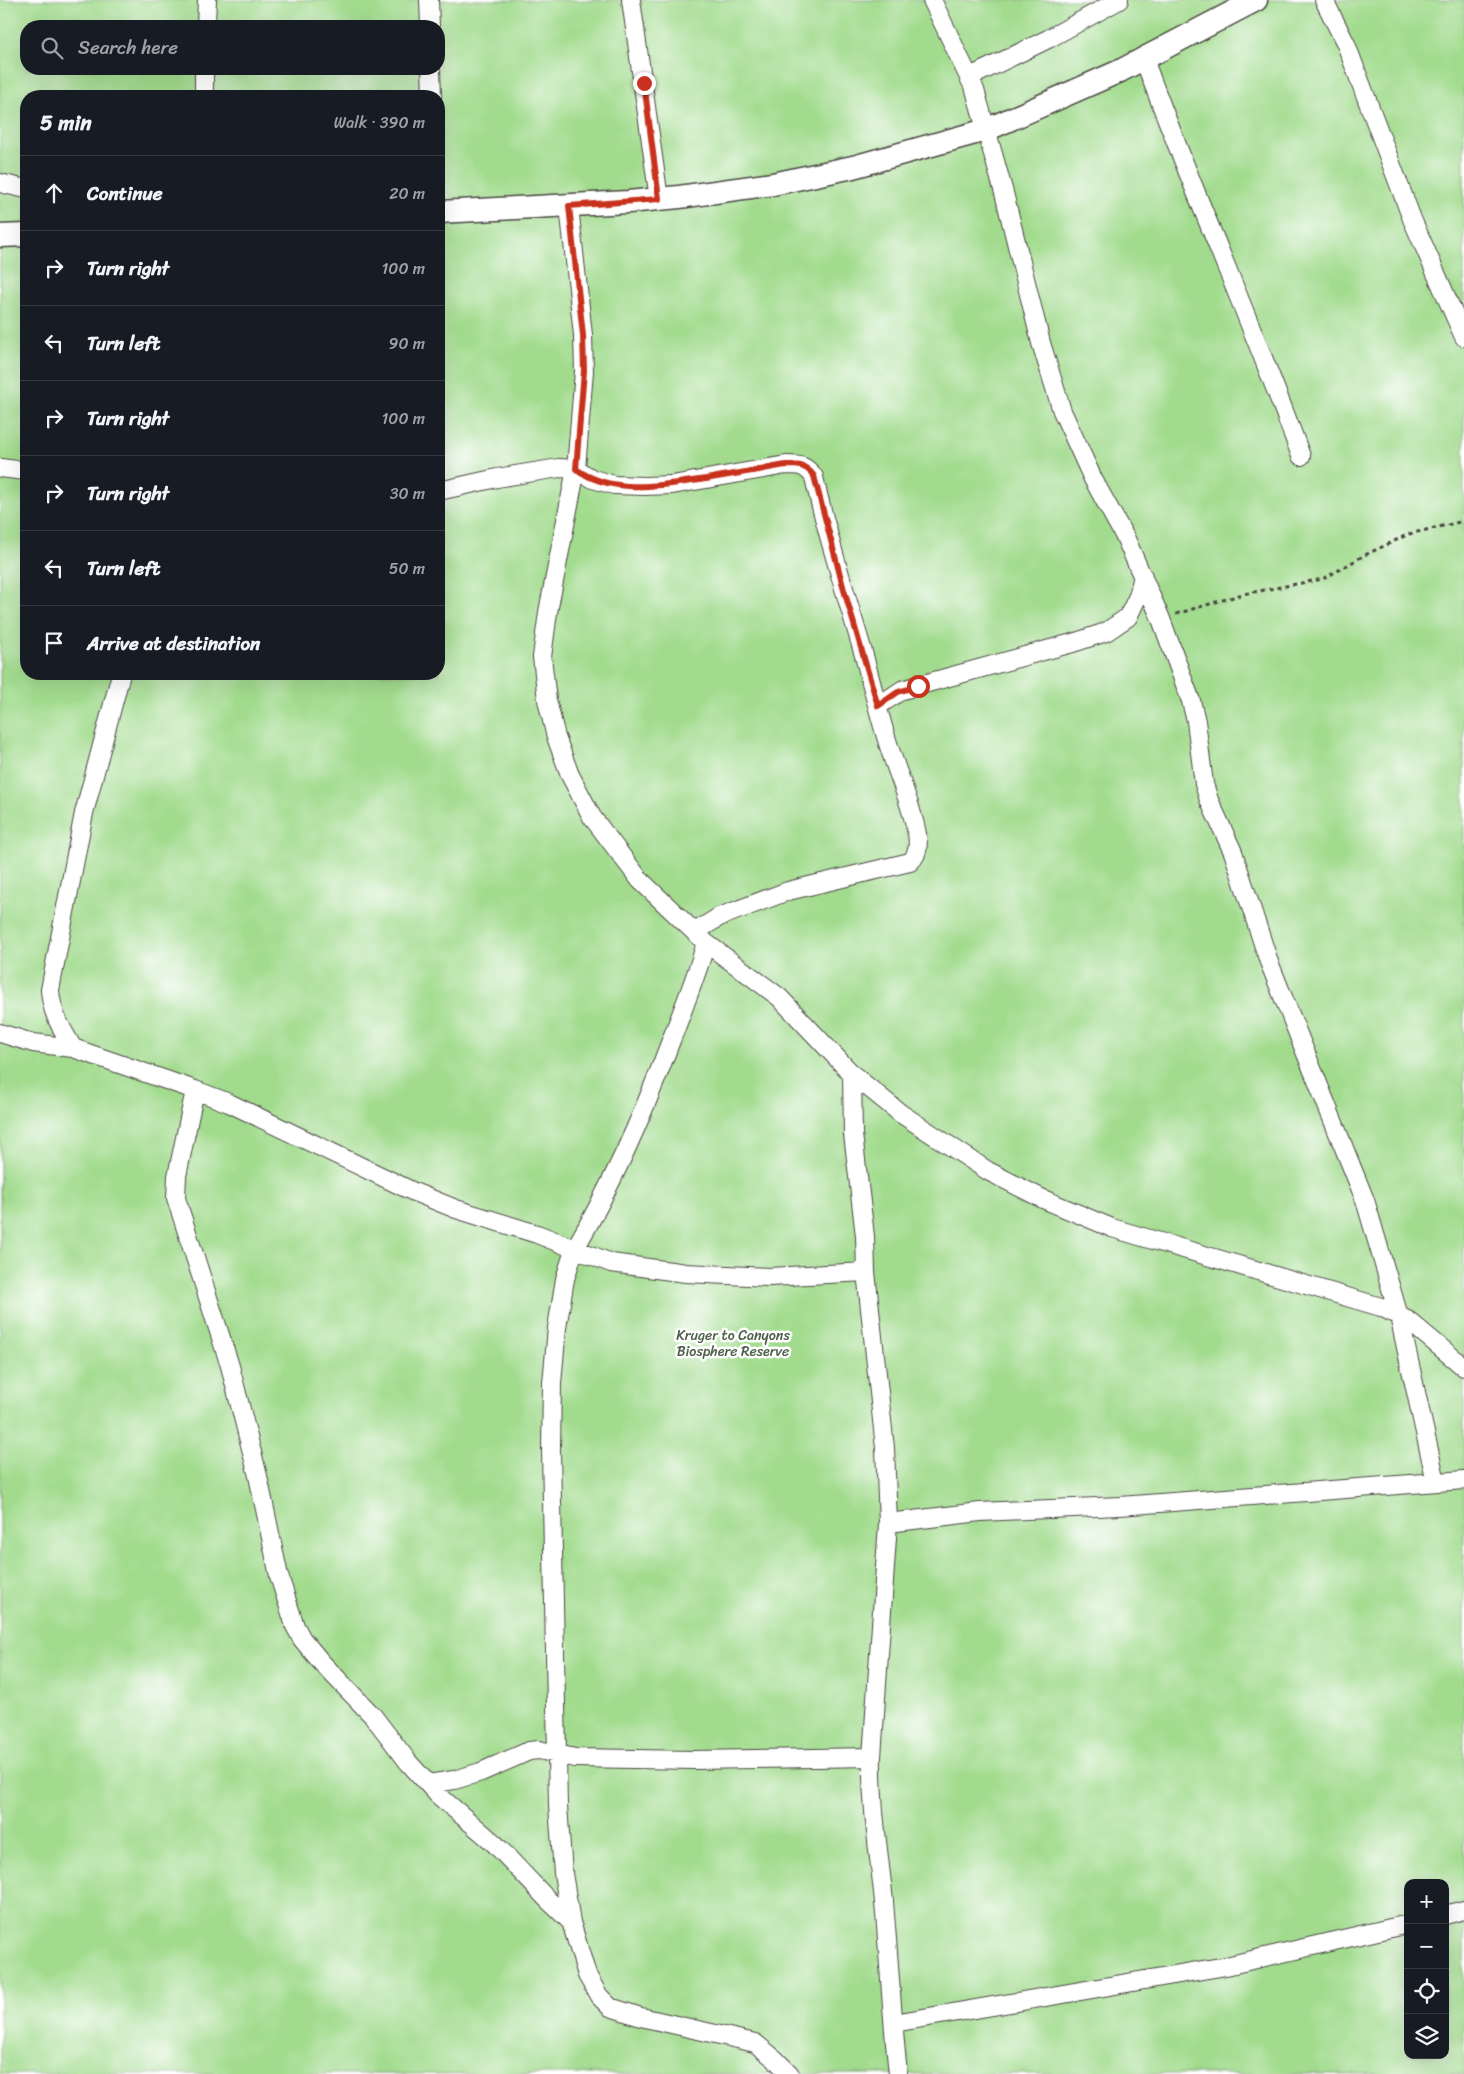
<!DOCTYPE html>
<meta charset="utf-8">
<style>
:root{--surface:#171b24;--page:#242831;--text:#f1f3f6;--muted:#9ea1a6;--line:#363941}
body{margin:0;font-family:Sriracha,sans-serif;background:var(--page);color:var(--text)}
.controls{position:absolute;right:15px;bottom:15px;display:grid;overflow:hidden;border-radius:10px;box-shadow:0 5px 20px #0002}
.controls button{width:45px;height:45px;display:grid;place-items:center;padding:0;border:0;border-bottom:1px solid var(--line);background:var(--surface);color:var(--text);font:25px sans-serif}
.stop{position:absolute;width:15px;height:15px;margin:-11px;border:4px solid #c8321e;border-radius:50%;background:#fff}
.stop.end{background:#c8321e;border-color:#fff;box-shadow:0 1px 5px #0008}
.list{margin:0;padding:0;list-style:none}
h2{display:flex;justify-content:space-between;align-items:center;height:65px;margin:0;padding:0 20px;font-size:21px}
h2 small{font-size:16px;font-weight:400;color:var(--muted)}
.list li{display:grid;grid-template-columns:32px 1fr auto;gap:15px;align-items:center;box-sizing:border-box;height:75px;padding:0 20px;border-top:1px solid var(--line)}
.list b{display:block;font-size:19px;white-space:nowrap}
.list em{font-size:16px;font-style:normal;color:var(--muted)}
.icon{flex:none;width:28px;height:28px;fill:none;stroke:currentColor;stroke-width:2;stroke-linecap:round;stroke-linejoin:round}
.map{position:relative;flex:none;width:1464px;height:2074px;overflow:hidden}
.search{position:absolute;background:var(--surface);box-shadow:0 5px 20px #0002;left:20px;top:20px;width:425px;height:55px;display:flex;align-items:center;gap:12px;box-sizing:border-box;padding:0 18px;border-radius:20px;color:var(--muted);font-size:19px}
.panel{position:absolute;background:var(--surface);box-shadow:0 5px 20px #0002;left:20px;top:90px;width:425px;height:590px;border-radius:20px}
.map>svg:first-child{display:block}
</style>
<div class="map">
<svg width="1464" height="2074" viewBox="0 0 1464 2074">
<rect width="100%" height="100%" fill="#fff"/>
<filter id="ink" filterUnits="userSpaceOnUse"><feTurbulence type="fractalNoise" baseFrequency=".02" numOctaves="2"/><feDisplacementMap in="SourceGraphic" scale="10" xChannelSelector="R" yChannelSelector="G"/><feConvolveMatrix kernelMatrix="1 2 1 2 8 2 1 2 1" color-interpolation-filters="sRGB"/></filter>
<filter id="wash" filterUnits="userSpaceOnUse"><feTurbulence type="fractalNoise" baseFrequency=".0096" numOctaves="4" result="noise"/><feDisplacementMap in="SourceGraphic" scale="20" xChannelSelector="R" yChannelSelector="G"/><feGaussianBlur stdDeviation="1.12" result="paint"/><feColorMatrix in="noise" values="0 0 0 0 0 0 0 0 0 0 0 0 0 0 0 0 0 1.4 0 .05"/><feComposite in="paint" operator="in"/></filter>
<g filter="url(#wash)">
<rect width="100%" height="100%" fill="#f2dfc1"/>
<path fill="#a2db8e" stroke="#66835c" fill-rule="evenodd" d="M0,0H1464V2074H0ZM26,26H439V69H26ZM26,96H439V674H26ZM1408,1883H1445V2055H1408Z"/>
</g>
<g filter="url(#ink)">
<g fill="none" stroke-linecap="round" stroke-linejoin="round">
<g stroke="#494642" stroke-width="20">
<path id="minor" d="M429,0L430,26
M631,0L659,199
M932,0L975,90L1004,193L1041,343L1062,411L1093,479L1126,539L1161,619L1191,701L1196,721L1204,784L1209,800L1233,852L1269,962L1365,1200L1399,1316L1436,1482
M1324,0L1346,44L1412,219L1464,337
M206,26L207,0
M1144,59C1193,193 1252,322 1301,456
M431,69L432,96
M970,77L1048,39L1119,0
M204,96V69
M0,183L26,189
M569,206L583,335L584,371L576,469L548,612L542,657L547,700L556,737L570,775L592,817L640,880L706,943L779,997L852,1074L900,1113L988,1171L1043,1199L1112,1228L1381,1307L1409,1321L1464,1367
M0,468L26,471
M439,491L497,478L559,468L576,469L593,479L614,485L645,486L672,485L786,465C799,465 806,465 814,477C827,536 846,594 863,652C871,681 878,711 887,740C896,771 911,802 917,834C919,845 918,855 910,862L788,891L719,917L695,932
M878,706L902,690L1076,642L1106,632L1128,617L1138,596L1143,576
M706,943C696,977 683,1010 670,1043C643,1115 613,1184 574,1250L565,1279L557,1328L552,1383L551,1450L558,1806L563,1873L571,1922L587,1975L599,1996L610,2007L641,2017L755,2043L775,2059L790,2074
M0,1033L33,1043L73,1048L195,1090L229,1103L414,1192L456,1209L537,1234L611,1263L686,1273L769,1277L866,1272
M73,1048C61,1027 52,1015 50,990L84,813L121,674
M852,1074L853,1134L865,1236L866,1272L885,1448L888,1523L872,1757C871,1808 879,1852 884,1902C889,1959 892,2017 898,2074
M195,1090L177,1176L176,1198L230,1366L258,1476L279,1576L295,1626L302,1639L322,1663L373,1716L409,1763L438,1795L494,1843L548,1900L571,1922
M888,1523L980,1512L1120,1506L1464,1480
M428,1784L454,1780L481,1772L529,1751L539,1750L575,1758L694,1760L872,1757
M1445,1915L1464,1910
M894,2023L1226,1966L1408,1924"/>
</g>
<g stroke="#494642" stroke-width="25">
<path id="tertiary" d="M439,212L628,202L679,197L773,184L853,167L986,130L1120,71L1256,0
M0,236L26,235"/>
</g>
<path stroke="#494642" stroke-width="3" stroke-dasharray="4 4" stroke-linecap="butt" d="M1176,614L1243,594L1323,579L1363,556L1409,534L1464,521"/>
<use href="#minor" stroke="#fff" stroke-width="18"/>
<use href="#tertiary" stroke="#fff" stroke-width="22"/>
</g>
</g>
<g fill="none" stroke-linecap="round" stroke-linejoin="round" filter="url(#ink)">
<path stroke="#c8321e" stroke-width="6" d="M644,83L659,199L569,206L583,335L584,371L576,469C614,496 664,485 706,479C733,474 759,470 786,465C799,465 806,465 814,476L844,590L878,706L898,692L918,686"/>
</g>
<g text-anchor="middle" dominant-baseline="central" stroke-width="5" stroke-linejoin="round" paint-order="stroke">
<g font-size="14" fill="#4f6049" stroke="#fff">
<text x="733" y="1335">Kruger to Canyons<tspan x="733" dy="16">Biosphere Reserve</tspan></text>
</g>
</g>
</svg>
<div class="controls">
<button>+</button>
<button>−</button>
<button><svg class="icon" aria-label="locate" viewBox="0 0 24 24"><circle cx="12" cy="12" r="6"/><path d="M12 2v4M12 18v4M2 12h4M18 12h4"/></svg></button>
<button><svg class="icon" aria-label="layers" viewBox="0 0 24 24"><path d="M12 4l9 5-9 5-9-5zM3 14l9 5 9-5"/></svg></button>
</div>
<div class="stop" style="left:918px;top:686px"></div>
<div class="stop end" style="left:644px;top:83px"></div>
<div class="search"><svg class="icon" aria-label="search" viewBox="0 0 24 24"><circle cx="10" cy="10" r="6"/><path d="M15 15l6 6"/></svg>Search here</div>
<section class="panel">
<h2>5 min<small>Walk · 390 m</small></h2>
<ul class="list">
<li><svg class="icon" aria-label="ahead" viewBox="0 0 24 24"><path d="M12 20V5M6 11l6-6 6 6"/></svg><div><b>Continue</b></div><em>20 m</em></li>
<li><svg class="icon" aria-label="right" viewBox="0 0 24 24"><path d="M7 20v-9h11M14 6l5 5-5 5"/></svg><div><b>Turn right</b></div><em>100 m</em></li>
<li><svg class="icon" aria-label="left" viewBox="0 0 24 24"><path d="M17 20v-9H6M10 6l-5 5 5 5"/></svg><div><b>Turn left</b></div><em>90 m</em></li>
<li><svg class="icon" aria-label="right" viewBox="0 0 24 24"><path d="M7 20v-9h11M14 6l5 5-5 5"/></svg><div><b>Turn right</b></div><em>100 m</em></li>
<li><svg class="icon" aria-label="right" viewBox="0 0 24 24"><path d="M7 20v-9h11M14 6l5 5-5 5"/></svg><div><b>Turn right</b></div><em>30 m</em></li>
<li><svg class="icon" aria-label="left" viewBox="0 0 24 24"><path d="M17 20v-9H6M10 6l-5 5 5 5"/></svg><div><b>Turn left</b></div><em>50 m</em></li>
<li><svg class="icon" aria-label="arrive" viewBox="0 0 24 24"><path d="M6 21V4h12l-3 4 3 4H6"/></svg><div><b>Arrive at destination</b></div></li>
</ul>
</section>
</div>
